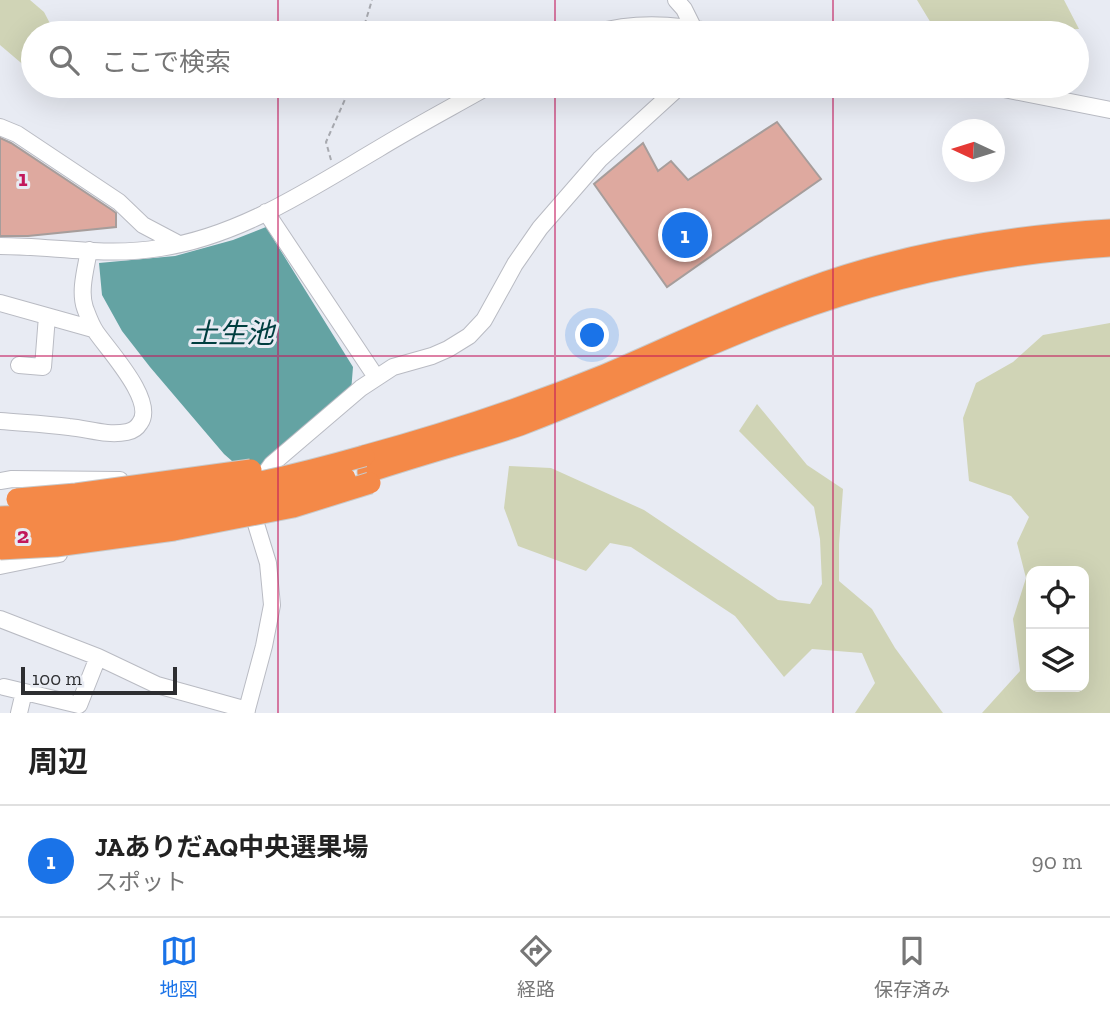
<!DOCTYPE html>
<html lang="ja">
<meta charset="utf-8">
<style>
:root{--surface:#fff;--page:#f2f2f2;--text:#222;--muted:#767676;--line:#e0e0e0;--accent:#1a73e8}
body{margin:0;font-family:"Zilla Slab","Noto Sans JP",serif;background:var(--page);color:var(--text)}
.controls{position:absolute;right:21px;bottom:21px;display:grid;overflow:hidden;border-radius:14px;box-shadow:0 7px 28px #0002}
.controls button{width:63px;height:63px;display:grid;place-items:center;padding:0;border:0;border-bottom:2px solid var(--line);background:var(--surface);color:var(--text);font:35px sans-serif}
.compass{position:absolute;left:942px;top:119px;width:63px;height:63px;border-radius:50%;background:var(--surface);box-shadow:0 7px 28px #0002;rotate:274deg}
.scale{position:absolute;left:21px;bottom:18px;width:156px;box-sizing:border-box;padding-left:7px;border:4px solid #2d2e31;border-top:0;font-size:19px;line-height:24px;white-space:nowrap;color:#2d2e31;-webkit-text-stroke:5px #e8ebf3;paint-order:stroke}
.you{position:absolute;left:593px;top:336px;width:24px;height:24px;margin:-18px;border:5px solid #fff;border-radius:50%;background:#1a73e8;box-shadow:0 0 0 10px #1a73e833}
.badge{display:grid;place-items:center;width:46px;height:46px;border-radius:50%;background:var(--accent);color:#fff;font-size:23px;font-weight:700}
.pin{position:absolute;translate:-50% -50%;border:4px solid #fff;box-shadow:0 2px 7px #0006}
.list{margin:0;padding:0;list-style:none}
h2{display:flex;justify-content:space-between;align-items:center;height:91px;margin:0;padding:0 28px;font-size:30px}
h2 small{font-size:23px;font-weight:400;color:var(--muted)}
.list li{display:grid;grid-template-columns:46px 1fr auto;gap:21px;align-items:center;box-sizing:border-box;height:112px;padding:0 28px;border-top:2px solid var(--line)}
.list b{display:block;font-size:26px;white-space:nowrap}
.list p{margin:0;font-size:23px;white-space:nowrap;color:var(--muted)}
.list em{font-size:23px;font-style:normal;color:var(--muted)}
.icon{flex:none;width:38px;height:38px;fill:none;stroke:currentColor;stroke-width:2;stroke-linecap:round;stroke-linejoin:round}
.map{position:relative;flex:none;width:1110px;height:713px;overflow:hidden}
.search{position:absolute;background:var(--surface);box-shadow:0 7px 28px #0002;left:21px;right:21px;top:21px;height:77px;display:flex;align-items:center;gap:18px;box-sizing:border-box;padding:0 24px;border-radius:38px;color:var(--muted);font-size:26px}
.sheet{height:203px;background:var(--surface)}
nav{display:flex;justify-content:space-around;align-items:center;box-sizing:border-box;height:98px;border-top:2px solid var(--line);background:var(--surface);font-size:19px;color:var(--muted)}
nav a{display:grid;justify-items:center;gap:4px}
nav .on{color:var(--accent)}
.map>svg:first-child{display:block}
</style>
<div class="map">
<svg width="1110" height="713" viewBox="0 0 1110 713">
<rect width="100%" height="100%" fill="#e8ebf3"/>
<path fill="#d0d4b6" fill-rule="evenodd" d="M0,0H30L44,12L55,33H33V73L0,45Z
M917,0H1064L1079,29L1029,30L1014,33H937Z
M1110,323V713H982L1020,671L1013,619L1026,578L1017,543L1029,517L1011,496L969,481L963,418L976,383L1013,362L1043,335ZM1031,571H1084V687H1031Z
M757,404L807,465L843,489L839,544V581L872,609L895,648L943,713H855L875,683L862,653L812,649L784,677L735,616L631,547L610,543L586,571L518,546L504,508L509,466L551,468L644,510L778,600L810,604L822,584L820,539L814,507L739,431Z"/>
<path fill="#64a3a3" d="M266,227L353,367L351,392L248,475L224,454L150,367L122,331L102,295L99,263L175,256L233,240Z"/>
<path fill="#dea99f" stroke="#a69d9b" stroke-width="2" d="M777,122L821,179L667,287L594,184L643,143L658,171L671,161L688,180Z
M0,138L11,143L112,210L116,213V227L28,236H0Z"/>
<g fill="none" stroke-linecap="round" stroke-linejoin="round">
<g stroke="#b9bbc3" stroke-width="18">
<path id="minor" d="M676,0L684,9L693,27
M595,33C635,21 677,24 717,33
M989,86L1110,110
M0,127L17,134L119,202L143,225L179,244
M266,212L376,377
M0,246C53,246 107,257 160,248C240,236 310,189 378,149C414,127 452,107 489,86
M0,303L93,329
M19,365L43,367L47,316
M0,421C23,423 46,424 69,427C89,429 107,436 127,432C132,431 137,428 140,423C156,401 109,351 96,332C91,325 88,316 85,308C79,291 86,268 89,250
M0,481L12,479L120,480
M0,566L59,554
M0,619L98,657L157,685L247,710
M4,687L79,705L98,657
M19,713L24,692
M246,713L264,646L272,605L268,563L256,524L253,500L257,485L272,464L361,388L393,367L432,356L448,349L469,336L484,320L515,264L540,228L600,159L680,86"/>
</g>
<g stroke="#c8c9c9" stroke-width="23">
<path id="highway" d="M364,456C445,434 527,407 605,375C673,346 740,313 809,288C905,253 1009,236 1110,230
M368,472C401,461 435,451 469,441C486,436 503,431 520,425C609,392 695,348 784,315C888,276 999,253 1110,246"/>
</g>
<path stroke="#a7a9af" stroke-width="2" stroke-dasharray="5 3.5" stroke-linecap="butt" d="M362,33L372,0
M331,160L326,142L351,86"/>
<use href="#minor" stroke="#fff" stroke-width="16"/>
<use href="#highway" stroke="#f48948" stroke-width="21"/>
<g stroke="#c8c9c9" stroke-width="23" stroke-linecap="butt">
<path id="highway-bridge" d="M17,499L76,494L251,470
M0,517C121,512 248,489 364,456
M0,535C116,526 232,507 345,478
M0,549L56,546L174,530L293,507L370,483"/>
</g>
<use href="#highway-bridge" stroke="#f48948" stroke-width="21"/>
</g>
<path fill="none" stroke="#c2185b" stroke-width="2" stroke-opacity="0.55" d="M278,0V33M555,0V33M833,0V33M278,86V713M555,86V713M833,86V713M0,356H1110"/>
<g text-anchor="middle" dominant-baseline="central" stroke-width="6" stroke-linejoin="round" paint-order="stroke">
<g font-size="28" font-style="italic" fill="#003e3f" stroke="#e8ebf3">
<text x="232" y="333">土生池</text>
</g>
</g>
<g font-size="23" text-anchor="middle" font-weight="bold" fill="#c2185b" stroke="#e8ebf3" stroke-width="6" stroke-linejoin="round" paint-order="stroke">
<text x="23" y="186">1</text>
<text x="23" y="543">2</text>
</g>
</svg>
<div class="controls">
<button><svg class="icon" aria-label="locate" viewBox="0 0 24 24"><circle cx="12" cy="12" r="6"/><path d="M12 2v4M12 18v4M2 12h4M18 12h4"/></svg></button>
<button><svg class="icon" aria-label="layers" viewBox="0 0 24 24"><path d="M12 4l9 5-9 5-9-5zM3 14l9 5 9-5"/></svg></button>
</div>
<svg class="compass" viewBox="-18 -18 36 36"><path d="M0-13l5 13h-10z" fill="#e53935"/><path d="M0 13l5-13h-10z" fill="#767676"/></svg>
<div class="scale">100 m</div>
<div class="you"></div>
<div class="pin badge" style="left:685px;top:235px">1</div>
<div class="search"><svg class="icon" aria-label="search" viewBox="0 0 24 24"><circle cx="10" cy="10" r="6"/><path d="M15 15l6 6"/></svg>ここで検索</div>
</div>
<section class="sheet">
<h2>周辺<small></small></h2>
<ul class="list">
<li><span class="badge">1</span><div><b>JAありだAQ中央選果場</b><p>スポット</p></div><em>90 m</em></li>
</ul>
</section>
<nav>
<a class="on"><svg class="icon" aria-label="map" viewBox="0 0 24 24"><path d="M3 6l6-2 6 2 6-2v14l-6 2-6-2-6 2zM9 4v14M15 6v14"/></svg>地図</a>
<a><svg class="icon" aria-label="directions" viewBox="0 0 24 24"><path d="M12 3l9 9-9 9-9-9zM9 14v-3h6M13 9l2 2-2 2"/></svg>経路</a>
<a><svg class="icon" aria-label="saved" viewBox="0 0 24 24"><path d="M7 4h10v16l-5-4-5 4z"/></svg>保存済み</a>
</nav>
